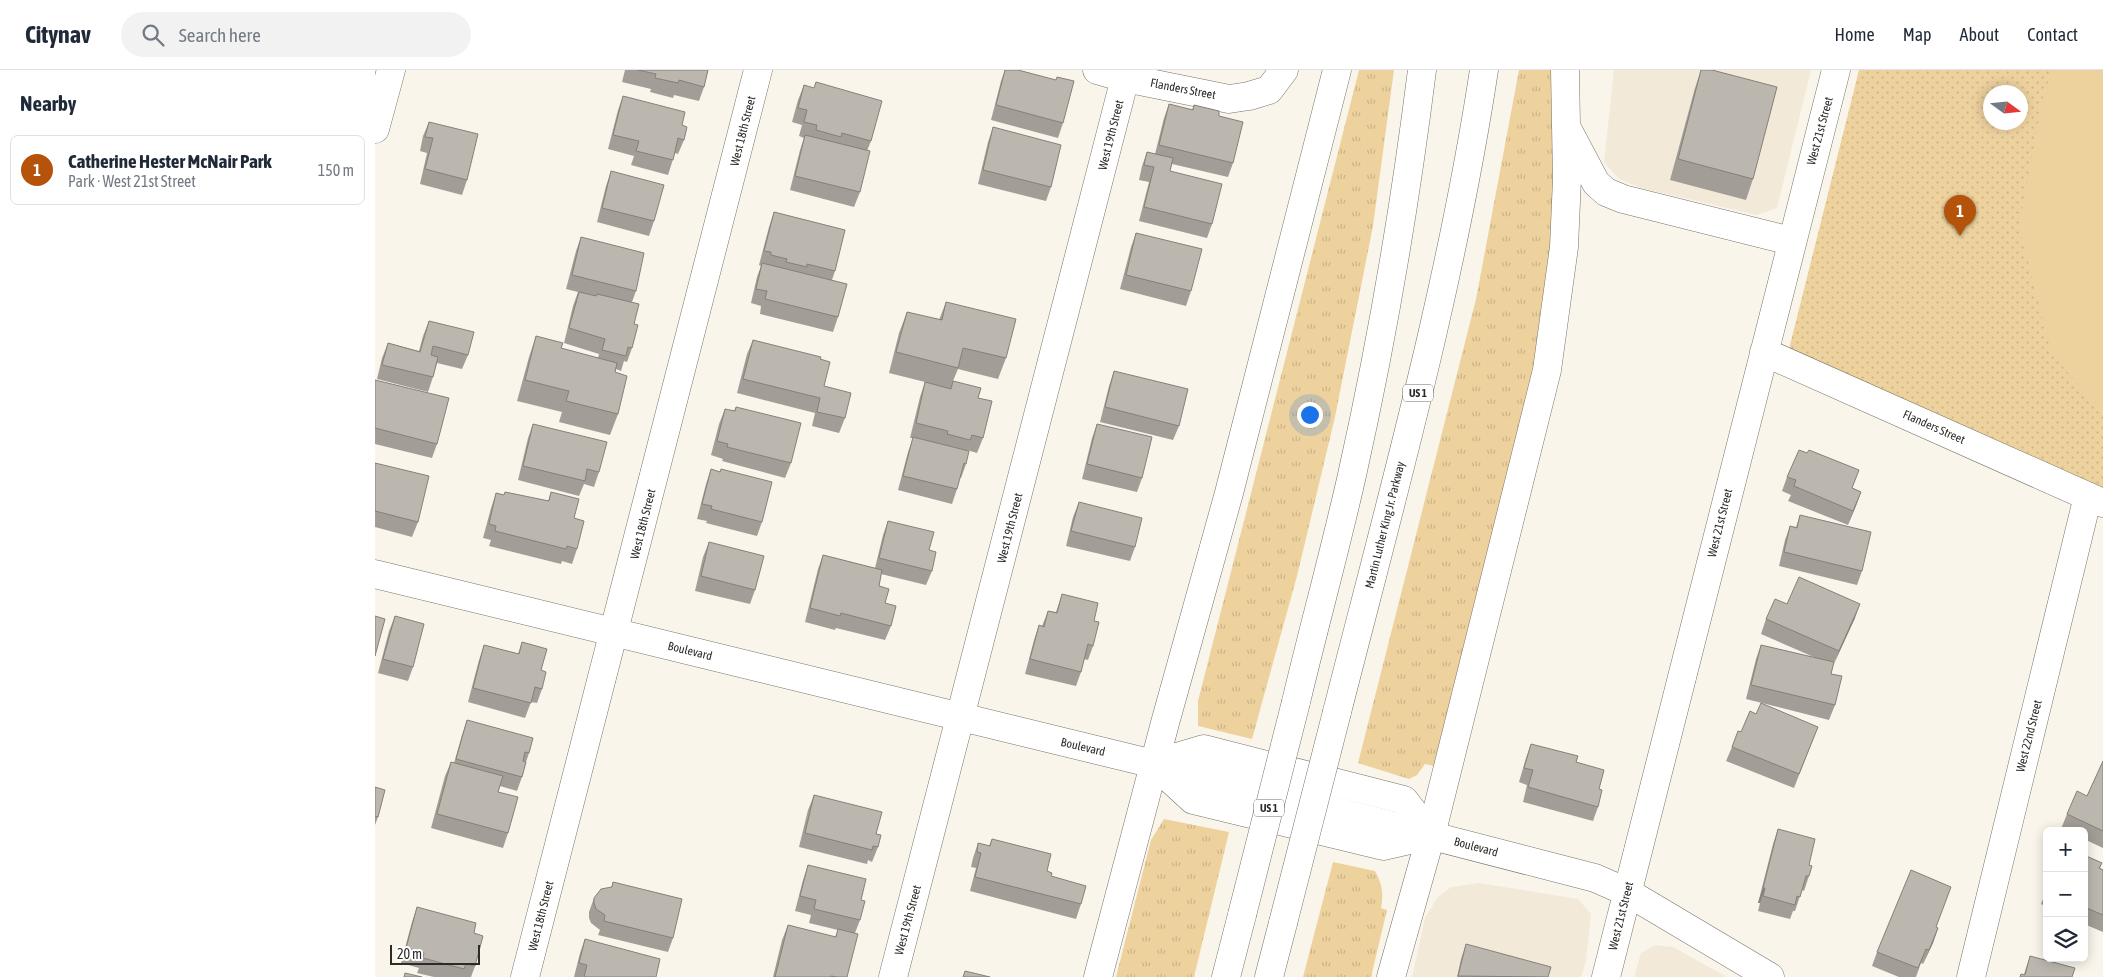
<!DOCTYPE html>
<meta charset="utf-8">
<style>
:root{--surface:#fff;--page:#f2f2f3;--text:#1f2937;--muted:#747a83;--line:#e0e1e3;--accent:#b45309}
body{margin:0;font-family:"Asap Condensed",sans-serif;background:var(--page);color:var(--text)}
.controls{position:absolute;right:15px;bottom:15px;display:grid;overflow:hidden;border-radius:8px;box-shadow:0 2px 12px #0003}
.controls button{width:45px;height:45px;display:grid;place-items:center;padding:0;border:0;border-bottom:1px solid var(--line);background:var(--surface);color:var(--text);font:25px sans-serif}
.compass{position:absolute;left:1608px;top:15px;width:45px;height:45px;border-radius:50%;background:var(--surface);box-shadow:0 2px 12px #0003;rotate:105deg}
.scale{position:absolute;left:15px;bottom:12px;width:90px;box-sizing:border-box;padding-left:5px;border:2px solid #2d2b28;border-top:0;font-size:14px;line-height:18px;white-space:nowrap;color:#2d2b28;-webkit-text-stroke:4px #fff;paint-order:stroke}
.you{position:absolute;left:934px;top:344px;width:18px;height:18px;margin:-12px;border:4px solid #fff;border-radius:50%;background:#1a73e8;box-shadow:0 0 0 8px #1a73e833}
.badge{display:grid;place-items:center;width:32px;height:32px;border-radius:50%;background:var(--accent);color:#fff;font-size:16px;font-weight:700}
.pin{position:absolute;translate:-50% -41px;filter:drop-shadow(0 1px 2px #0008)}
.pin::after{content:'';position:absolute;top:26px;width:18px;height:15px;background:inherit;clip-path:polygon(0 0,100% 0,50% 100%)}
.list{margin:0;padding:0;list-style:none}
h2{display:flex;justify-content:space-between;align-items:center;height:65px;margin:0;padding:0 20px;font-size:21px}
h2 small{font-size:16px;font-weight:400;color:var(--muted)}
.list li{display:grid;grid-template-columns:32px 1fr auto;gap:15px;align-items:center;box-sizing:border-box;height:70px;margin:0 10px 10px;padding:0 10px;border:1px solid var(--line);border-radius:8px}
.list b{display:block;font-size:19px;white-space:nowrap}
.list p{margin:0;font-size:16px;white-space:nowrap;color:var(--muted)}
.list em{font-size:16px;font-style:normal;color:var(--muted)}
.icon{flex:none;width:28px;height:28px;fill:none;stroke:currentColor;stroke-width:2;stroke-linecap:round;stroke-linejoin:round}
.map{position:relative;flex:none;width:1728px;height:907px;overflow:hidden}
header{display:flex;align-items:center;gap:30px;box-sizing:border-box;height:70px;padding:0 25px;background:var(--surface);border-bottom:1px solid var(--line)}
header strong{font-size:24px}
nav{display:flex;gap:28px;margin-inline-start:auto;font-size:18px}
.search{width:350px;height:45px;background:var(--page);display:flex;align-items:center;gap:12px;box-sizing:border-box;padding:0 18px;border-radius:28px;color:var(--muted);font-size:19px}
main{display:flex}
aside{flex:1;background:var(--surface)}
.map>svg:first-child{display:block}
</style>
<header>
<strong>Citynav</strong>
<div class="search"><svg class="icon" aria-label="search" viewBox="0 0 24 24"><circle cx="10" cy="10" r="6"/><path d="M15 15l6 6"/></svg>Search here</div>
<nav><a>Home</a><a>Map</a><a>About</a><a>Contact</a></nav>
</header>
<main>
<aside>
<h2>Nearby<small></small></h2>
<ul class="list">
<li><span class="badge">1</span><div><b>Catherine Hester McNair Park</b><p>Park · West 21st Street</p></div><em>150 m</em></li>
</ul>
</aside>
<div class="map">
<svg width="1728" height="907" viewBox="0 0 1728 907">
<defs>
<pattern id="grass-tufts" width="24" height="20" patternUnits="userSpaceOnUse" patternTransform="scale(1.25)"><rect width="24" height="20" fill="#eed29e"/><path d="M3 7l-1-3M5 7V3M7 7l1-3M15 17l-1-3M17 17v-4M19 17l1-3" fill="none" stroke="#ccb488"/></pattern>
<pattern id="park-dots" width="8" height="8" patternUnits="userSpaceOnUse" patternTransform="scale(1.25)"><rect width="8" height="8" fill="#eed29e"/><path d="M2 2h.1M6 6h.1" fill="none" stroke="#ccb488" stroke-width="1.8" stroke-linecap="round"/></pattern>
</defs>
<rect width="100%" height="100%" fill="#faf5eb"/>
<path fill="#f2e9d9" d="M1239,0H1436L1402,138L1382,145L1266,118L1244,109L1229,92Z
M1104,813L1203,829L1216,844L1211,891L1206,907H1037L1050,848L1062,828L1076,817Z
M1280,875L1298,877L1352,907H1259L1266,883Z"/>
<path fill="url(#grass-tufts)" d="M984,0H1019L998,156L960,347L922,506L877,669L823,656V631Z
M1144,0H1182L1184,97L1165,295L1059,696L1050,694L1042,705L1034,709L983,693L1101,229Z
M789,749L854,762L819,907H741L776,770Z
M958,792L1000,801C1007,814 1009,823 1006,838L1012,840L996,907H928Z"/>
<path fill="url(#park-dots)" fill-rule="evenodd" d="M1484,0H1728V424L1414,279ZM1616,22H1646V52H1616Z"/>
<path fill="#eed29e" d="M1678,0H1728V345L1676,282L1644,156L1669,22Z"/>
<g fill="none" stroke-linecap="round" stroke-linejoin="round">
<g stroke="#77736a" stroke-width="29">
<path id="minor" d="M722,0L750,8L854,29L874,26L894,20L909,0
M0,59L16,0
M1389,282L1728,433
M829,679L1029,730L1056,765L1008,776L818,730L779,694Z
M150,907L383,0
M518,907L750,8
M1231,907L1461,0
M1596,907L1713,426"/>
</g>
<g stroke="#77736a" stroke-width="29">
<path id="major" d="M0,504L779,694L1220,808L1252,822L1395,907"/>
</g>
<g stroke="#77736a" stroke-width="29">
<path id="highway" d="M1194,62L1221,113L1231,122L1248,129L1416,171
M921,632C939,556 960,481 977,405C1007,271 1030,136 1047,0
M962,642C1016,430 1076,217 1109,0
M723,907L790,653L854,423L962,0
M851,907L867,845
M894,907L908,853
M1016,907L1056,765L1172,300L1189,177L1192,109L1190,0"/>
</g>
<use href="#minor" stroke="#fff" stroke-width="28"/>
<use href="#major" stroke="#fff" stroke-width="28"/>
<use href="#highway" stroke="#fff" stroke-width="28"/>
<g stroke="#77736a" stroke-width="29" stroke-linecap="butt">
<path id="highway-bridge" d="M867,845L921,632
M908,853L962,642"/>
</g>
<use href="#highway-bridge" stroke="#fff" stroke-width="28"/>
</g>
<path fill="#a29d96" d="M250,0H333L329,17L324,31L299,25L298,28L275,22L276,19L247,12Z
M630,0L681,10L688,53L683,68L616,50L626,11Z
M1326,0L1378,109L1371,130L1295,110L1320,18Z
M429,15L496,71L492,81L485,122L479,137L415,120L425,80L429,68L424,66L427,55L417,52L423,30Z
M248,26L307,55L309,70L303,84L300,83L293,105L256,95L259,86L233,79L243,40Z
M794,34L817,40L819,35L844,46L858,93L853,107L797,94L795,101L837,154L832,168L764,151L774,112L764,110L767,96L772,82L780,84L789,48Z
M54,52L92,110L87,125L45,114L52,83L45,81L48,66Z
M618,57L676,117L671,131L603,114L613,72Z
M236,101L279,151L274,166L222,152L231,116Z
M399,142L460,201L457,210L463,247L458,262L385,244L386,236L376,233L382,207L386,196L384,195L394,157Z
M761,163L816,221L811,236L745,219L756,177Z
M206,167L261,221L257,232L259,254L257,278L252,292L249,291L246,301L241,299L240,302L243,344L235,365L184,352L187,342L142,331L154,287L161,266L186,278L223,288L224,284L189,273L198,236L203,222L191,219L201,181Z
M571,232L631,288L623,309L583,299L578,311L603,328L608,368L602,383L592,380L591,394L586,408H585L582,419L577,434L523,420L533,382L538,368H535L545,327L550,312L514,303L524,263L532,242L564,250Z
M54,251L93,285L87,299L62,293L58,307L53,322L2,309L7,288L13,273L44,281L48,266Z
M378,270L445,289L449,316L470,348L464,363L437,356L440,343L362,323L372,284Z
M739,301L804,356L798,370L725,352L734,316Z
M0,310L62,374L57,388L0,374Z
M361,337L416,393L410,408L347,391L348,389L336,385L344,354L350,339L359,341Z
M158,354L224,402L219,417L209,414L204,426L143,410L153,368Z
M722,354L767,408L762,422L707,409L717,368Z
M0,393L43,452L37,467L0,457Z
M336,399L387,452L382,466L331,453L332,451L322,449L331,414Z
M1412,407L1478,418L1486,422L1473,455L1413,431L1416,425L1407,421Z
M176,422L199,448L202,479L197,494L187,491L186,494L114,476L116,470L108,468L116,438L121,423L129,425L173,431Z
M704,432L760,477L755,491L691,476L698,447Z
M1425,445L1487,501L1482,515L1404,496L1410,470L1415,456L1421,457Z
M513,451L554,480L557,501L551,515L506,504L504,516L510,533L516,556L510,570L461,558L460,560L430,552L443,499L448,485L500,498L508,465Z
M334,472L380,520L375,534L320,521L328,487Z
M687,524L719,551L718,576L713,590L709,589L706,602L701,616L650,604L659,570L664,555L667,556L673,541L681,542Z
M1412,534L1480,548L1458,595L1456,604L1460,635L1454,650L1371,629L1381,589L1386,575L1441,588L1386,564L1391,549Z
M20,546L38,597L33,611L3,603L14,561Z
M147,572L166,600L167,619L162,633L156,632L150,648L93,632L104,590L109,575L143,584Z
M1381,644L1443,657L1419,718L1351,691L1357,677L1366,662Z
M92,650L154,683L151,692L147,707L142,721L125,716L123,722L133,763L128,778L56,758L70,706L76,692L79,693L87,665Z
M1156,674L1201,692L1223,737L1218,751L1148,732L1152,715L1144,712L1151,688Z
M1728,691V778L1709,769V761H1690L1686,759L1692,744L1712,726Z
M0,717L3,747L0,755Z
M439,725L501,764L503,777L497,792L493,790L492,794L424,777L433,740Z
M1403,759L1434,795V806L1429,821L1427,820L1420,841H1418L1415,849L1383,841L1385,833H1383L1398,774Z
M617,769L672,801L676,806L706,834L701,849L595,821L601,798L596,797L598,788L603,773L614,776Z
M1709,785L1727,793L1725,798L1728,800V862L1709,854Z
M433,795L486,830L485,850L480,863L472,907H398L407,870L413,855L460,867L463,860L434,853L436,845L420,841L428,810Z
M238,812L298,868L293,882L223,865L225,860L216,853L214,848V842L219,828L236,818Z
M1672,819V837L1666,834Z
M42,837L99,863L100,896L96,907H59L42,903L44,898L26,893L37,852Z
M1561,857L1563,858L1558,873L1548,894L1546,893L1541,907H1524L1497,896L1502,882Z
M210,869L281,907H199L205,883Z
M1091,874L1173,907H1082L1086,889Z
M1655,886L1697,907L1649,904Z"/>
<path fill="#84807a" d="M1486,422L1481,436L1473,455L1478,441Z
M1485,534L1480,548L1458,596L1464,581Z
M1388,818H1390L1385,833H1383Z
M1563,858L1558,873L1548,894L1554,880Z"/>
<path fill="#bcb7ae" stroke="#84807a" d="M263,0H333L329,17L304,10L303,13L280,8L281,4Z
M630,0H643L681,10L682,7L699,11L688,53L621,35Z
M1326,0H1337L1402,17L1378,109L1303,89Z
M441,12L507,31L496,71L467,63L466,67L441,60L442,55L429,52L432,40L423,38L429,15L439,18Z
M248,26L310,42L307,55L312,57L309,70L303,68L298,90L261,81L264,71L238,65Z
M794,34L818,40L819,35L844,41V46L868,52L858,93L784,75Z
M54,52L103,64L92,110L50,99L58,68L50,67Z
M618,57L686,75L676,117L608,100Z
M430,65L495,81L485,122L420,106Z
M772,82L798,88L795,101L847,114L837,154L769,137L779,97L769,95Z
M236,101L289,115L279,151L227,138Z
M399,142L470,160L460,201L432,194V197L411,192L412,189L396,185V182L389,181Z
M761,163L827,179L816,221L751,205Z
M206,167L269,183L261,221L197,205Z
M387,193L472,214L463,247L390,229L392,221L381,219Z
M204,222L221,226L222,224L264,234L259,254L263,255L257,278L253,277L251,286L227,280L230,269L194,258Z
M571,232L641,249L631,288L588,278L583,298L521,282L532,242L567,250Z
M54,251L99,262L93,285L58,276L56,285L63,287L58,307L7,295L13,273L45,282Z
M161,266L188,273L186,278L242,293L240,302L252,306L243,344L191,331L194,321L150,310Z
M378,270L446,287L445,289L455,292L449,316L476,323L470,348L442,342L445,328L368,309Z
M739,301L813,319L804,356L730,337Z
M0,310L74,328L62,374L0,358Z
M578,311L606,318L603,328L617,331L608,368L597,365L595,370L572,364L573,361L541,353L550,312L576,319Z
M361,337L426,353L416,393L352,377L353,374L342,371L350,339L360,341Z
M158,354L232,372L224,402L212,399L210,411L148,396Z
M722,354L777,367L767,408L712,394Z
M538,367L594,381L591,394L589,393L582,419L528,406Z
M1424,380L1432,383L1434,380L1484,400L1477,418L1486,422L1478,441L1419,416L1421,410L1412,407Z
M0,393L54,406L43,452L0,441Z
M336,399L345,402L346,399L397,412L387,452L336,439L337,436L327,434Z
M130,422L174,431L176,422L204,429L199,448L209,451L202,479L192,476L191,479L120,461L121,456L114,454L121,423L129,425Z
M704,432L767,448L760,477L696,461Z
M1425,445L1496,462L1487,501L1409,482L1415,456L1422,458Z
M513,451L559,462L554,480L561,482L557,501L504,488Z
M334,472L389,486L380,520L326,506Z
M448,485L507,500L504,516L514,519L510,533L521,536L516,556L466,543L465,546L435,538Z
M1424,507L1485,534L1464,581L1391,549L1400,529L1412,534Z
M687,524L723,533L719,551L724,552L718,576L713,574L706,602L655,589L664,555L669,557L673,541L682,543Z
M0,546L10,549L0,586Z
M20,546L49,554L38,597L8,589Z
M147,572L172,579L166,600L171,602L167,619L160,617L156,633L98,618L109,575L144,584Z
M1386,575L1459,592L1456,604L1467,606L1460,635L1376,615Z
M1386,633L1443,657L1424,704L1357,677L1363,661L1366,662L1375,641L1381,644Z
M92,650L158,668L154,683L150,682L148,691L151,692L147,707L81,689Z
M1156,674L1203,686L1201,692L1229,700L1224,719L1227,720L1223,737L1153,717L1158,700L1149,698Z
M1728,691V761L1692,744L1702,721L1712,726Z
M76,692L128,706L123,722L143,727L133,763L62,744Z
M0,717L10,720L3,747L0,746Z
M439,725L507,742L501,764L506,765L503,777L498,776L497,780L430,763Z
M1403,759L1440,769L1434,795L1437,796L1434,806H1431L1425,827L1422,826L1420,835L1388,826L1390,818H1388Z
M617,769L676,784L672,801L677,803L676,806L711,816L706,834L600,807L606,783L602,782L603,773L615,776Z
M1709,785L1727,793L1724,798L1728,800V845L1709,837Z
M433,795L491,809L486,830L490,831L485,850L439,839L441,830L425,826Z
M1536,800L1576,817L1561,857L1563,858L1554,880L1551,879L1543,898L1502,882Z
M238,812L307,829L298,868L229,851L230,845L221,839L219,833V828L226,819L237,817Z
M42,837L101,853L99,863L108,866L100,896L91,894L89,899L48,888L49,883L31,878Z
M413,855L461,867L463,859L483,864L472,907H462L456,906V907H400Z
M210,869L285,889L281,907H209L212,895L204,893Z
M1091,874L1176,897L1173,907L1083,906Z
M1655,886L1700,898L1697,907H1645L1646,904L1650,905Z
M590,901L615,907H588Z
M30,903L47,907H29Z"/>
<g text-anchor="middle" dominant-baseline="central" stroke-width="5" stroke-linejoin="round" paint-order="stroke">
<g fill="#fff" stroke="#6c6b68" stroke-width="1">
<rect x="1028" y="314.5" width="30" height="17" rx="4"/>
<rect x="879" y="729.5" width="30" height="17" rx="4"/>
</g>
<g font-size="11" font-weight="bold" fill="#2d2b28">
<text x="1043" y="323">US 1</text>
<text x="894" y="738">US 1</text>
</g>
<g font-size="12" fill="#2d2b28" stroke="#fff">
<text transform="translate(808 19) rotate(11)">Flanders Street</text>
<text transform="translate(368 61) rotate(-76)">West 18th Street</text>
<text transform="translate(1445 61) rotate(-75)">West 21st Street</text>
<text transform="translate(736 65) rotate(-76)">West 19th Street</text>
<text transform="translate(1559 357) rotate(24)">Flanders Street</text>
<text transform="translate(1345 453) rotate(-76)">West 21st Street</text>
<text transform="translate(268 454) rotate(-76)">West 18th Street</text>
<text transform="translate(1010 455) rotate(-76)">Martin Luther King Jr. Parkway</text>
<text transform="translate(635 458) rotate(-76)">West 19th Street</text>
<text transform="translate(315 581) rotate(14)">Boulevard</text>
<text transform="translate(1654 666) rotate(-76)">West 22nd Street</text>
<text transform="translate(708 677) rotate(13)">Boulevard</text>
<text transform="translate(1101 777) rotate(15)">Boulevard</text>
<text transform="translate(166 846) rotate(-76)">West 18th Street</text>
<text transform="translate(1246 846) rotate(-76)">West 21st Street</text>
<text transform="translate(533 850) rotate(-75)">West 19th Street</text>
</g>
</g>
</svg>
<div class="controls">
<button>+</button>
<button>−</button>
<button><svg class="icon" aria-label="layers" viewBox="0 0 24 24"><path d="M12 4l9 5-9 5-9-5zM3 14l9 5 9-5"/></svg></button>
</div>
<svg class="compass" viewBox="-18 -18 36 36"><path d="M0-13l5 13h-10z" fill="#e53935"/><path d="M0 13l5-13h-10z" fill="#747a83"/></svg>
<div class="scale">20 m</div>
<div class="you"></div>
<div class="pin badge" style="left:1585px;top:166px">1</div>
</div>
</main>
